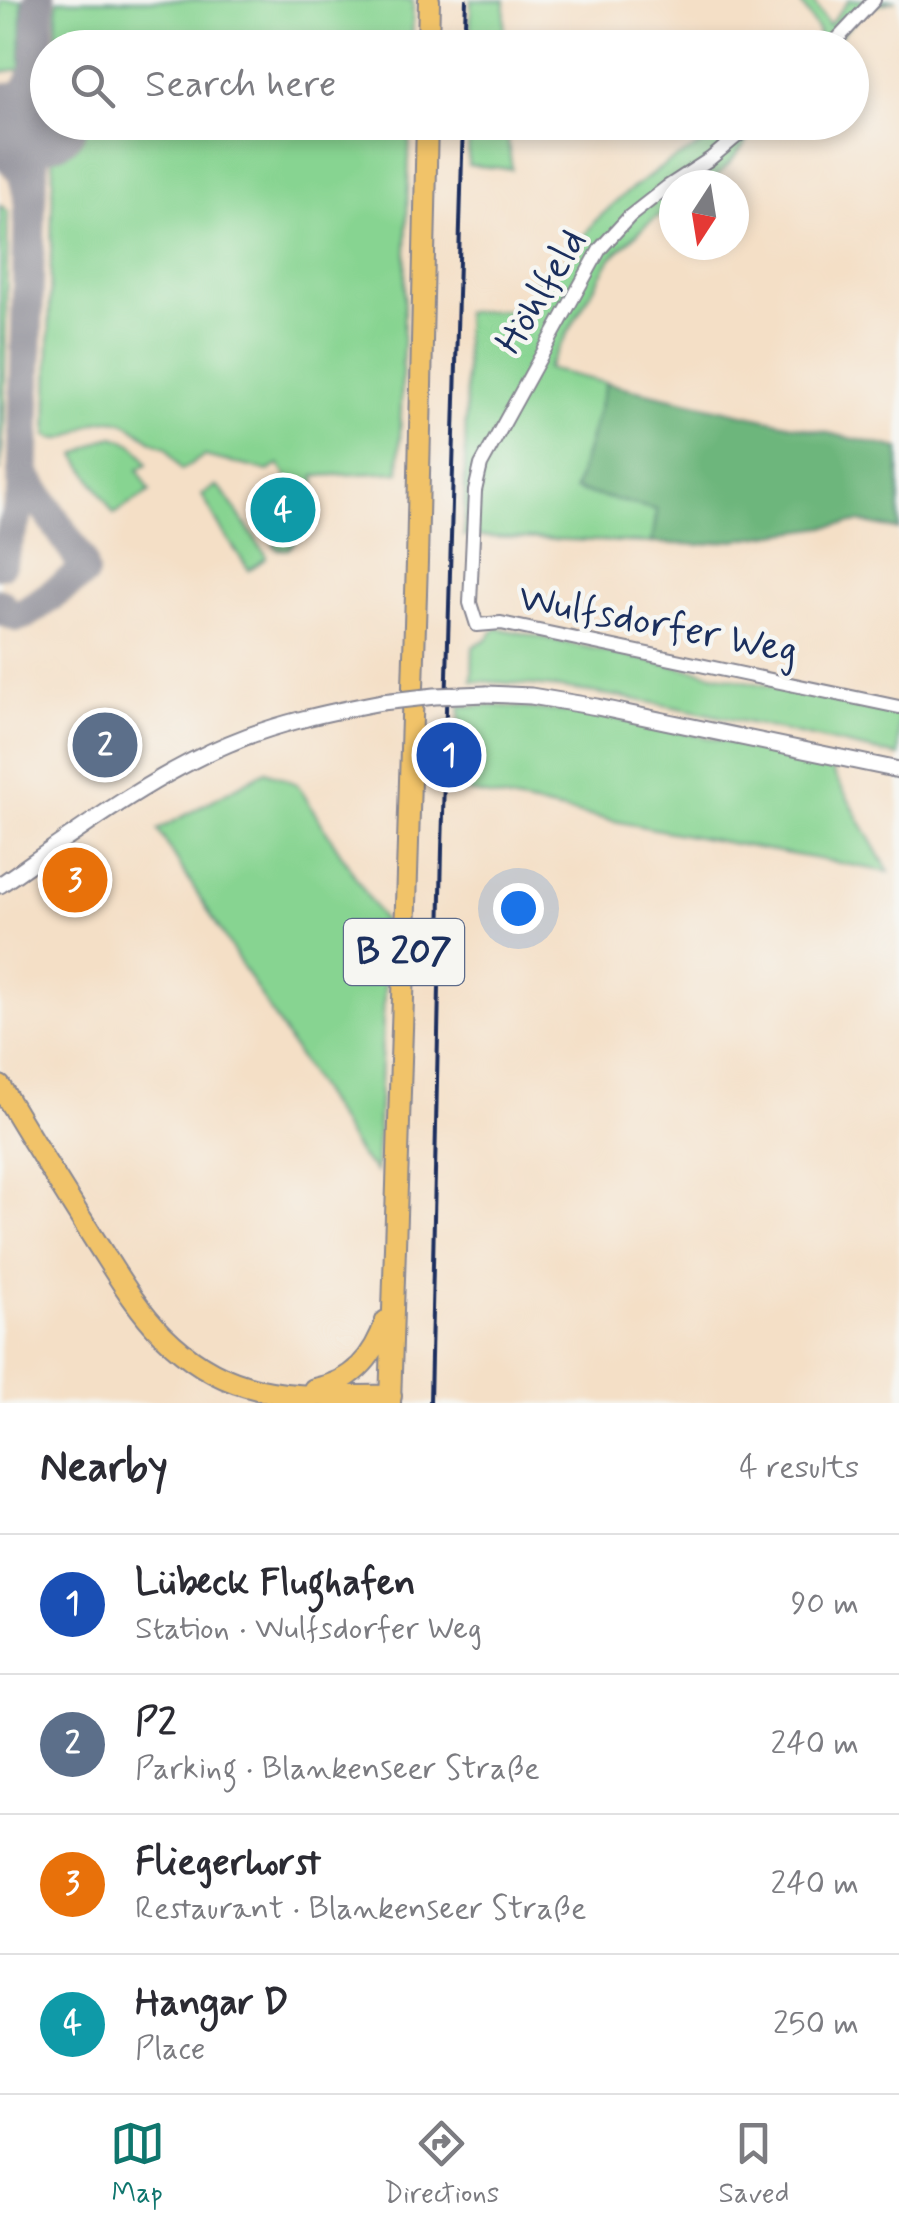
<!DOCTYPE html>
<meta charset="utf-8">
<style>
:root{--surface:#fff;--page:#f7f7f7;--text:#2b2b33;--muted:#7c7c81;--line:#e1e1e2;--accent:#0f766e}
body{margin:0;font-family:Mynerve,sans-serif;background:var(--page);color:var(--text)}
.compass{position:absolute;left:659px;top:170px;width:90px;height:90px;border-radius:50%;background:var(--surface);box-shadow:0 5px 15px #0003;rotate:192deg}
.you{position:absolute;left:518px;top:908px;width:35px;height:35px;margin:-25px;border:8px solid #fff;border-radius:50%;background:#1a73e8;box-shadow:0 0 0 15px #1a73e833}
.badge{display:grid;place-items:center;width:65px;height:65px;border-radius:50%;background:var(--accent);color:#fff;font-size:32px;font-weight:700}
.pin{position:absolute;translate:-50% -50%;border:5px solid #fff;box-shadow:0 2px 10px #0006}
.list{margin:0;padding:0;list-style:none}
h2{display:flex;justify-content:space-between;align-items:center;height:130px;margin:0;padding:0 40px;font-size:42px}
h2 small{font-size:32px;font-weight:400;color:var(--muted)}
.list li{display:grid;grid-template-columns:65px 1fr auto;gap:30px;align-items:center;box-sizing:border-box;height:140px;padding:0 40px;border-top:2px solid var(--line)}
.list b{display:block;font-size:38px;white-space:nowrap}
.list p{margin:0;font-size:32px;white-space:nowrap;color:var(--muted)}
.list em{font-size:32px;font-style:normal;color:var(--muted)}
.icon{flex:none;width:55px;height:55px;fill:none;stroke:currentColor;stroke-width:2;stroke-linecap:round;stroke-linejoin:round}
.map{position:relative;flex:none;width:899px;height:1403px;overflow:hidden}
.search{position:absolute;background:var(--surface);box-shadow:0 5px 15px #0003;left:30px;right:30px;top:30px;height:110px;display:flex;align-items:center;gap:25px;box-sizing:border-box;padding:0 35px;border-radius:55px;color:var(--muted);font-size:38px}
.sheet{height:690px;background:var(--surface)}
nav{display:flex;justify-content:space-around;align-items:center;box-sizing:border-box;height:140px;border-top:2px solid var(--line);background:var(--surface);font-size:28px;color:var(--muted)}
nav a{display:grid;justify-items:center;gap:5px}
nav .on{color:var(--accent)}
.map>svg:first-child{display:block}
</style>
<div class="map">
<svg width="899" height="1403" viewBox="0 0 899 1403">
<rect width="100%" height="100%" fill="#f6f6f2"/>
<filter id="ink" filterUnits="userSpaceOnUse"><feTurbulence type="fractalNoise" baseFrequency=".01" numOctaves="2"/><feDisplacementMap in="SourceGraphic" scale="20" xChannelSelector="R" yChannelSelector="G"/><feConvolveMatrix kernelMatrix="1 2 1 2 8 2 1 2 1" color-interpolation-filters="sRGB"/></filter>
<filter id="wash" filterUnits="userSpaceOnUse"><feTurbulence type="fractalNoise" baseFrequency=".0048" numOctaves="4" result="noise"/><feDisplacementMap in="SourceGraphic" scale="40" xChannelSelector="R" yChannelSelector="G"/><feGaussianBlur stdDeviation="2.25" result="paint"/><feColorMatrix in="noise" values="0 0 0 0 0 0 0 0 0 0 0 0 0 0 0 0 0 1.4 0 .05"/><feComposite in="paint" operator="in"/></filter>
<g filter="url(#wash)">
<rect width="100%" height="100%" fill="#f4dfc6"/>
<path fill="#87d491" stroke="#518278" stroke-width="2.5" d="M0,0H22L21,69L0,72Z
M57,0H413L412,47H56Z
M471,0H505L504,47H470Z
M799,0H812L829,25L849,0H896L867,8L829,48L813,47L819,32Z
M54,123H410L399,472L315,476V517L300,538L288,549H277L273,543L314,516L279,465L268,471L204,456L181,470L166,447C144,442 134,419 108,420C84,421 69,448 47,436Z
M469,123H505L512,169L468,165Z
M731,123H760C749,139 724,175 706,183C698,187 684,185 674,185V205L646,225L611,258L547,369L606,383L575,489L658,510L652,543L464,536L466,397L464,312L535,309L542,298L536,276L566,260L595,221L626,193L666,164L705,143Z
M0,205L8,212L4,426L0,473Z
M114,437C132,442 140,447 147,464L138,470L150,491L114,514L76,455L102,440Z
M216,486L222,490L266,555V558L249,570L221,529L202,495Z
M498,628L899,714V756C758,727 617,686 472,681L473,647C478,641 483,643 488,638C493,633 492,631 498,628Z
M460,706H501L603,715L828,763L889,872L675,833L459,790Z
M266,771L297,784L387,927L376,1172L360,1156L158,830Z"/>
<path fill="#6db67b" stroke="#44726c" stroke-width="2.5" d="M606,383L899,449V530L860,522L699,545L652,543L657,510L575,490Z"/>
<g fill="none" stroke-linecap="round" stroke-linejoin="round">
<path stroke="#888792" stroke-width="32" d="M0,115C18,105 30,90 36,69
M0,146L23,172L29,193
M0,563L23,496L30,203L36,121L39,0
M0,604L5,611L17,616L26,613L83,573L80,559L23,473"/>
<path stroke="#888792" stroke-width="82" d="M0,124L48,119"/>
</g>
</g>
<g filter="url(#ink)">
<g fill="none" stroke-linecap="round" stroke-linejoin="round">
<g stroke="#888792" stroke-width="16">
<path id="minor" d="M829,48L874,0
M754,122L710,159L667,187L630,216L600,249L481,465L475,491L470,603L477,625L501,623L899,707"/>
</g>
<g stroke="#888792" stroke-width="19">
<path id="tertiary" d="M487,694L531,696L597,707L899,770
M0,885C71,836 148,778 228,744C277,723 329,712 382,702"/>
</g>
<g stroke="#888792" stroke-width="24">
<path id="primary" d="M428,48L429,0
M0,1086C31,1139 63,1190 96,1242C116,1273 136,1308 163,1335C186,1358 215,1377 246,1386C291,1400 344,1395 391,1396
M314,1389C353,1382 374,1357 386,1321
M390,1403L417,562L427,122"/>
</g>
<use href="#minor" stroke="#fff" stroke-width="12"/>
<use href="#tertiary" stroke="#fff" stroke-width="15"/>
<use href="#primary" stroke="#f1c369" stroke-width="20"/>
<path stroke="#1b2f5e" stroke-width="4" d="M464,48L466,0
M430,1403L442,849L463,122"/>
<g stroke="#888792" stroke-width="19" stroke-linecap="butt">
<path id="tertiary-bridge" d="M382,702L435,696L487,694"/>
</g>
<use href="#tertiary-bridge" stroke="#fff" stroke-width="15"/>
</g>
</g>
<g text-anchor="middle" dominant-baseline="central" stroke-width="9" stroke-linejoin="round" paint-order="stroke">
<rect fill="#f6f6f2" stroke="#5d6b8a" stroke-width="2.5" x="344" y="919" width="120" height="66" rx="8"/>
<g font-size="38" font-weight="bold" fill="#1b2f5e">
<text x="404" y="952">B 207</text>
</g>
<g font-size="40" fill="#1b2f5e" stroke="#f6f6f2">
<text transform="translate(542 292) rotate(-59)">Höhlfeld</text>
<text transform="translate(658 625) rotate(11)">Wulfsdorfer Weg</text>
</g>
</g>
</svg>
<svg class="compass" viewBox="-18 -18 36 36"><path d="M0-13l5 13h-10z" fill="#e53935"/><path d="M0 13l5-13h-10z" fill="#7c7c81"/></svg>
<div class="you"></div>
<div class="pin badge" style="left:449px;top:755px;background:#1a4fb4">1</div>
<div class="pin badge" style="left:105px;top:745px;background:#5c6f8a">2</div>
<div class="pin badge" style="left:75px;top:880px;background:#e8710a">3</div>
<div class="pin badge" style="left:283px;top:510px;background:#0f9aa8">4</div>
<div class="search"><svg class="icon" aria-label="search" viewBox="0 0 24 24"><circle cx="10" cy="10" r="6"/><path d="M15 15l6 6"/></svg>Search here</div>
</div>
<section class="sheet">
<h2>Nearby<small>4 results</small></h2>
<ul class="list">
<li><span class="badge" style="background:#1a4fb4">1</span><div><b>Lübeck Flughafen</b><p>Station · Wulfsdorfer Weg</p></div><em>90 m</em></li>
<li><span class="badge" style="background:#5c6f8a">2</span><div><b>P2</b><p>Parking · Blankenseer Straße</p></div><em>240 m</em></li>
<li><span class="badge" style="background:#e8710a">3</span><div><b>Fliegerhorst</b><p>Restaurant · Blankenseer Straße</p></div><em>240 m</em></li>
<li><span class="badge" style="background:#0f9aa8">4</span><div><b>Hangar D</b><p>Place</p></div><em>250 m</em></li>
</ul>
</section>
<nav>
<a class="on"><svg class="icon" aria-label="map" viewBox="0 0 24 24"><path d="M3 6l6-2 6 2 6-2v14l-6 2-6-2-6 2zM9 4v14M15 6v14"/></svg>Map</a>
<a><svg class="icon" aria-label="directions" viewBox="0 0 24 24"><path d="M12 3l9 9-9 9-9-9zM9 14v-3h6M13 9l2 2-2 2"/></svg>Directions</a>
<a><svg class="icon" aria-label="saved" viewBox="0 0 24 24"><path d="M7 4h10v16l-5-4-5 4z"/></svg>Saved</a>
</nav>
